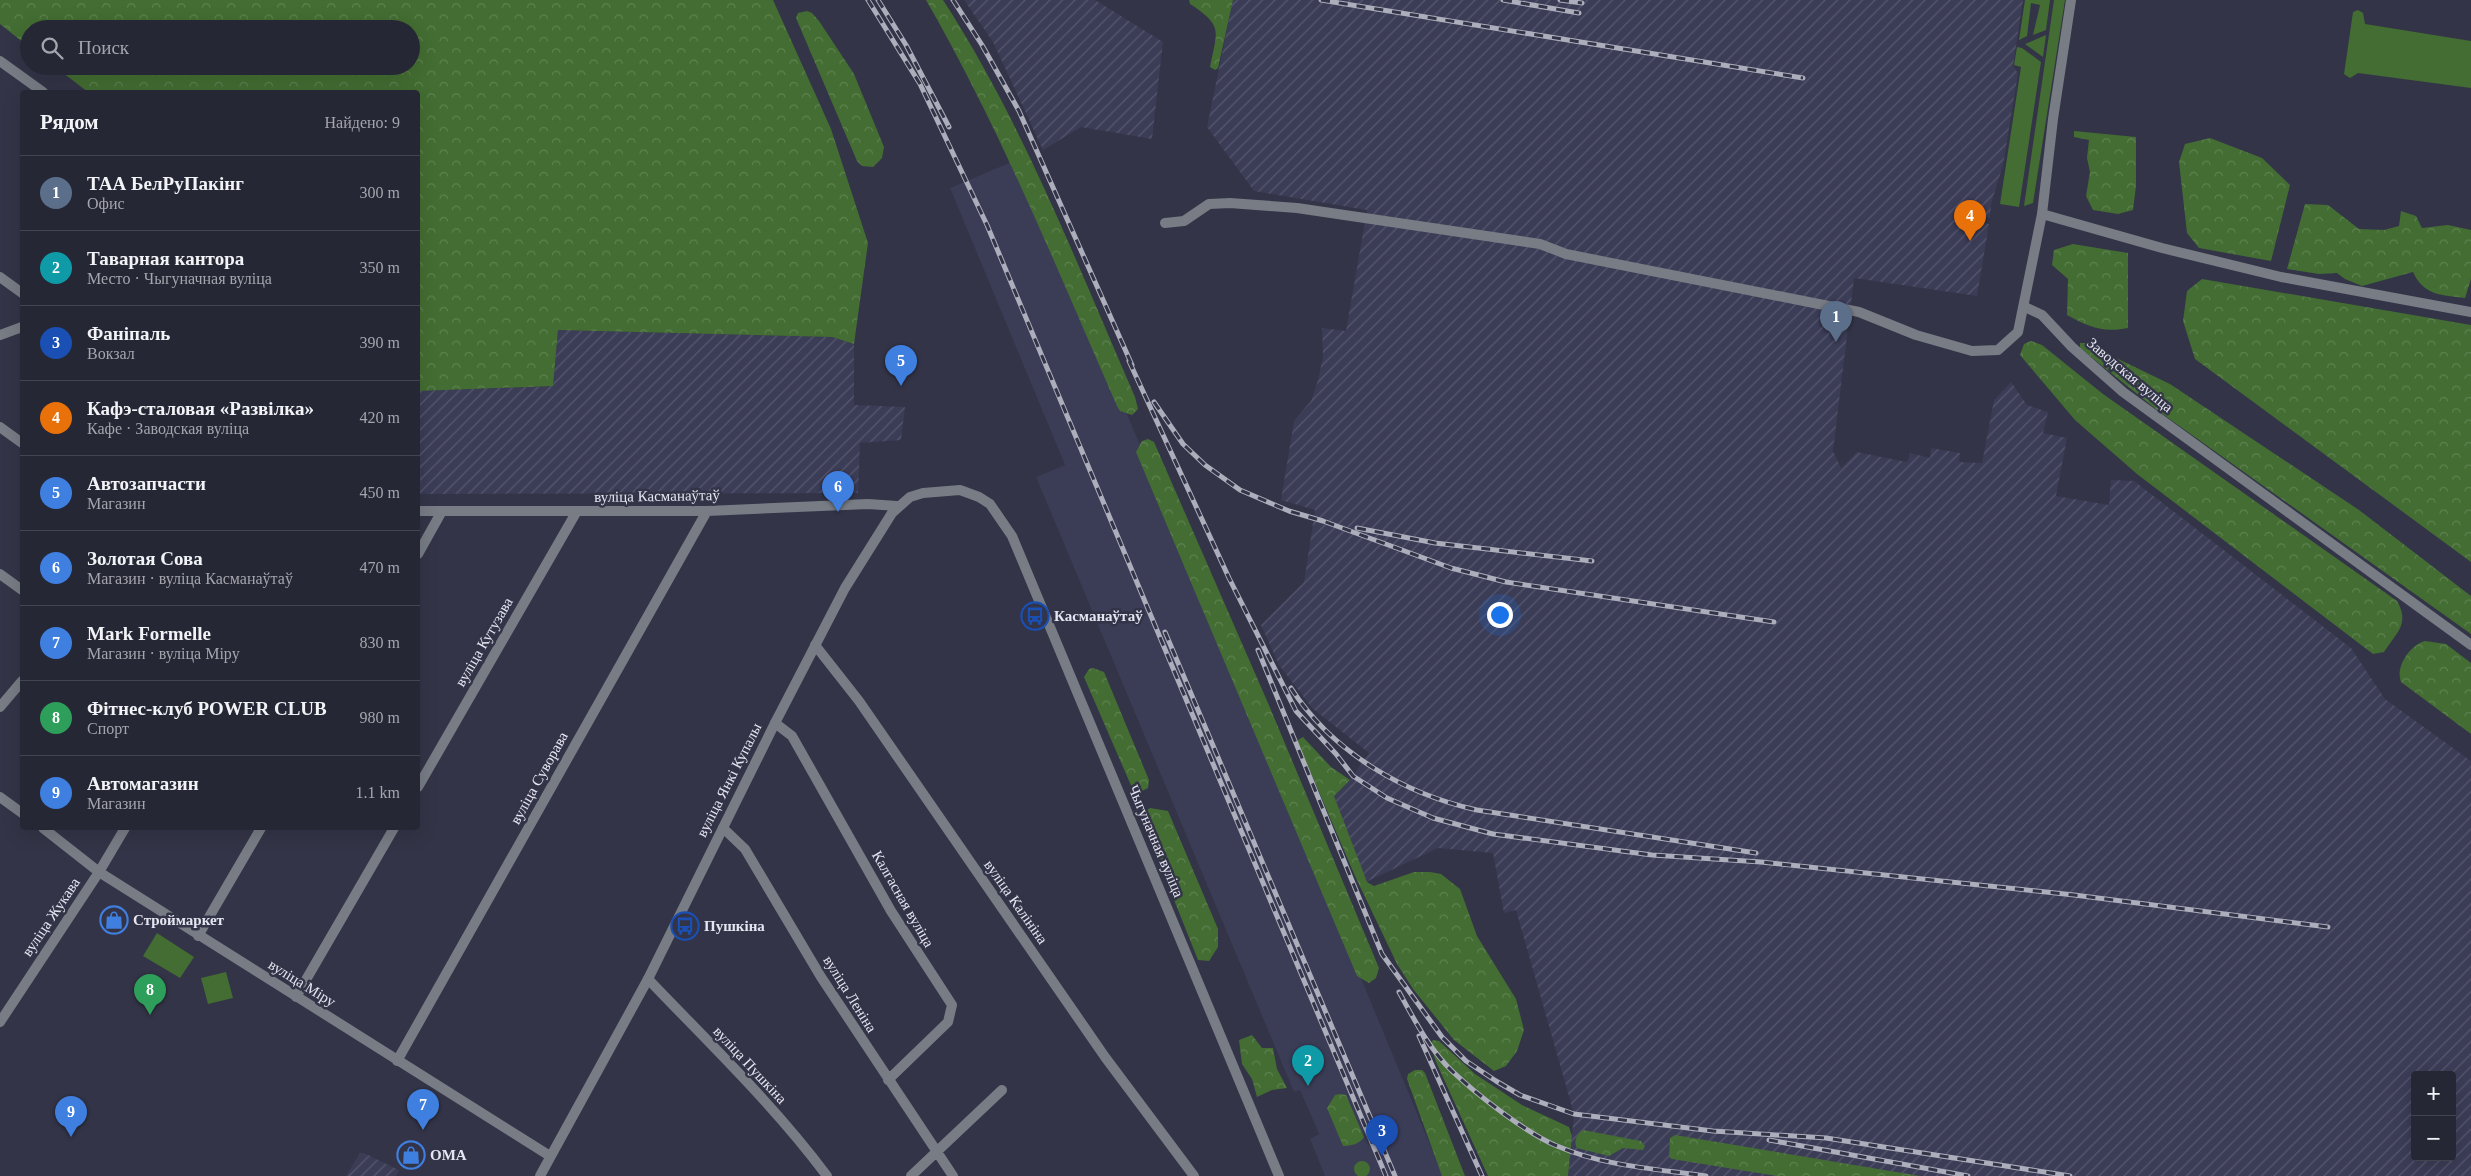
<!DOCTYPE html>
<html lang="ru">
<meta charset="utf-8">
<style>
:root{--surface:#262735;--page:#2e2f3d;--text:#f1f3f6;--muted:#a4a5ad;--line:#424450;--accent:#13cafb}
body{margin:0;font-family:"Times New Roman",serif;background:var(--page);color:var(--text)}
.controls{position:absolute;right:15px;bottom:15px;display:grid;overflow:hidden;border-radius:5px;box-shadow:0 5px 20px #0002}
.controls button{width:45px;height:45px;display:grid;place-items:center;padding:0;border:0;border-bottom:1px solid var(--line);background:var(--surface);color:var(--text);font:25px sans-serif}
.you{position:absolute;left:1499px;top:614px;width:18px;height:18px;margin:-12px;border:4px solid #fff;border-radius:50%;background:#1a73e8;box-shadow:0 0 0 8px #1a73e833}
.badge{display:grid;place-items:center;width:32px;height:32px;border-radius:50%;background:var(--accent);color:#fff;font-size:16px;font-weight:700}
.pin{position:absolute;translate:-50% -41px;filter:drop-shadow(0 1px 2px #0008)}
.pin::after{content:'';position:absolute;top:26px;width:18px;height:15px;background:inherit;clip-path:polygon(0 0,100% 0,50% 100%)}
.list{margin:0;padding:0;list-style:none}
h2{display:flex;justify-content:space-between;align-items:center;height:65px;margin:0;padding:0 20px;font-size:21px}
h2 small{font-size:16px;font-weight:400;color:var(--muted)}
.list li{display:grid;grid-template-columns:32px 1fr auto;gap:15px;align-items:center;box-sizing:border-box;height:75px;padding:0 20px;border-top:1px solid var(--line)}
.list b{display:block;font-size:19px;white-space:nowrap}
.list p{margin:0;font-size:16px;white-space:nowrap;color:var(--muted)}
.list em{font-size:16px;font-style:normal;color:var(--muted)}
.icon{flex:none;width:28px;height:28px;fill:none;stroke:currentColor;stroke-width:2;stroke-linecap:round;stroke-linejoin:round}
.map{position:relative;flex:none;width:2471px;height:1176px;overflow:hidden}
.search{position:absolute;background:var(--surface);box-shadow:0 5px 20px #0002;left:20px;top:20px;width:400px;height:55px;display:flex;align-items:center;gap:12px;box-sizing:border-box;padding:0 18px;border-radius:28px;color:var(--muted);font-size:19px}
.panel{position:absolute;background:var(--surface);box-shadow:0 5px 20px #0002;left:20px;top:90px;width:400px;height:740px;border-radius:5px}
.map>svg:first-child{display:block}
</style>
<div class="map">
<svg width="2471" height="1176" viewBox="0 0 2471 1176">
<defs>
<pattern id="industrial-furrows" width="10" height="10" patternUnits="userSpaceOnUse" patternTransform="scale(1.25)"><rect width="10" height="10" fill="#3b3c56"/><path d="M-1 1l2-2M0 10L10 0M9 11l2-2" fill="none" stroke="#57586f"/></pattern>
<pattern id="forest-crowns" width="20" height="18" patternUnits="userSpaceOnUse" patternTransform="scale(1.25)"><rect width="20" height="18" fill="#436d32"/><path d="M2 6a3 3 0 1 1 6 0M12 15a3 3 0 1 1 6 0" fill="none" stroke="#5e8250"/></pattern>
</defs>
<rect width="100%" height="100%" fill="#333447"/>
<path fill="url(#industrial-furrows)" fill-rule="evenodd" d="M964,0H1095L1163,42L1152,139L1081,127L1043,150L993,42Z
M1233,0H2023L2013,66L2018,73L2003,165L1991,204L1990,218L1979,215L1978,222L1989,224L1977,296L1854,278L1833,451L1841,468L1857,452L1907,462L1910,453L1930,458L1931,448L1960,453L1959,462L1982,463L1994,400L2011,382L2027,405L2048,412L2043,433L2067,438L2056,496L2109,505L2111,480L2134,481L2351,648L2385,699L2471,761V1176H1568L1574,1114L1516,910L1504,913L1493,853L1438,848L1366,882L1334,796L1353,776L1369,753L1312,708L1279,665L1261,625L1304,582L1315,510L1281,500L1294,421L1311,401L1318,380L1323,357L1322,328L1346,331L1367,210L1254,191L1207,127ZM2415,1075H2452V1157H2415Z
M558,330L832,337L854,344V405L905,407L901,440L860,443L858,493L418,494V391L553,386Z
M360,1153H364L399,1170L396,1176H346Z"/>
<path fill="#3b3c56" d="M1021,158L1443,1176H1325L1310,1139L1319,1134L1300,1090L1294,1092L1036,477L1065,465L950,188Z"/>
<path fill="#436d32" d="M2025,0H2050L2046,30L2033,35L2040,5L2031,3L2027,36L2019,40Z
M2054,0H2065L2033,203L2024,206Z
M2358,10L2363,13L2365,24L2471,41V88L2358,73L2350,78L2344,74L2353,12Z
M2046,35L2043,57L2025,44Z
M2017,47L2022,48L2041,62L2019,207L2000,204L2021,67L2014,65Z
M157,933L194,957L180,978L143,956Z
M226,972L233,998L208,1004L201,978Z
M1354 1169a8 8 0 1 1 16 0a8 8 0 1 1-16 0Z"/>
<path fill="url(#forest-crowns)" d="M0,0H773L831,129L868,243L854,344L832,337L558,330L553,386L418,391V92H88L54,66H411V29H29V47L0,24Z
M926,0H943C1023,123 1076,262 1135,397L1138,409L1132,415L1120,411L1117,406C1057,269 1001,130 926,0Z
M1189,0H1233L1218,68L1215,70L1210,67C1217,31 1224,26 1190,4Z
M807,11L812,13L819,21L854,74L884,147L882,158L873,167L862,166L857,161L796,18L798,13Z
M2074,131L2136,137V186L2133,210L2118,214L2093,210L2086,196L2090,172L2087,158L2089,140L2074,137Z
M2210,138L2262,158L2290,185L2271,261L2199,248L2187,233L2179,162L2185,144Z
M2305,204L2328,205L2359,229L2384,230L2399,226L2401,211L2416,216L2422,228L2448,225L2471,230V279L2465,298C2442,295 2424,296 2413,272L2362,286L2345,279L2337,273L2319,274L2287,269Z
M2073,244L2128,253V328C2103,333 2089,327 2067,315L2068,279L2052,265L2054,250Z
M2202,279L2471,325V562L2195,359L2183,321L2187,291Z
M2031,341L2042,345L2103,394L2397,601C2410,624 2397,632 2384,652L2373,654L2137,474L2075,420L2020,355L2024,344Z
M2080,343H2085L2170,384L2359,510L2471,596V634L2157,410L2080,348Z
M1148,439L1154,442L1268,703L1379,968L1376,978L1369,983L1357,976L1136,452L1142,441Z
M2425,641L2446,644L2471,663V734L2401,682C2395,667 2410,645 2425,641Z
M1093,668L1104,672L1149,780L1148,788L1142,791L1133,790L1084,677L1089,669Z
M1303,737L1331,767L1350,780L1334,796L1367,882L1374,886L1414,872H1430L1441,874L1460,889L1477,936L1516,999L1524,1030L1517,1051L1506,1066L1494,1071L1454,1040L1413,989L1397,964L1355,876L1298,743V740Z
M1150,808L1168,811L1218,929V947L1209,961L1198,960L1143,822L1144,812Z
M1252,1035L1262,1048H1273L1277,1069L1287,1088L1272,1090L1257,1097L1252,1079L1242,1064L1239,1040Z
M1433,1040L1439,1041L1475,1074L1522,1105L1569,1127L1572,1136L1568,1176H1488L1436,1062L1430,1044Z
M1415,1070H1422L1425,1073L1465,1176H1442L1407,1079L1408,1074Z
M1340,1094L1346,1095L1364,1137C1360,1144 1350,1146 1343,1146L1327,1108L1335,1095Z
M1583,1130L1641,1141L1645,1146L1643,1150L1623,1148L1609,1156L1577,1148C1573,1141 1577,1134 1583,1130Z
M1675,1135L1920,1176H1777L1672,1159L1669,1157L1670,1138Z"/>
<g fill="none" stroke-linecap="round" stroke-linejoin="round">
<path stroke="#777c85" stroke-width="10" d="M0,61L43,92
M1165,223L1184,221L1209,204L1230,203L1297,208L1540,244L1566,254L1859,312L1916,335L1972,351L1998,350L2018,332L2042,214
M0,277L22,293
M2025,307L2042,315L2072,347L2123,392L2471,645
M0,335L22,327
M0,427L22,443
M418,511H707L868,504L897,506
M418,554L442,511
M0,574L22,590
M815,645L859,701L1105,1057L1194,1176
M0,707L22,681
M775,723L792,736L891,911L952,1005L948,1022L888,1080
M418,787L577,511
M0,797L22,813
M43,828L99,872L550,1156
M723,828L745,849L821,977L953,1176
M198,936L261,828
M648,979C709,1043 774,1105 827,1176
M296,997L394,828
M0,1022L99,872L125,828
M397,1061L707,511
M911,1176L1002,1090"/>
<path stroke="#777c85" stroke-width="10" d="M2071,0L2053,119L2042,214L2162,248L2281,277L2471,312
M540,1176L648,979L775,723L845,588L892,513L910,497L923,493L960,490L979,497L990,504L1012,536L1279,1176"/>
<g stroke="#adaebc" stroke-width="5">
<path id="rail" d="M868,0L920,84L987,225L1386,1176
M878,0L906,45L949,127
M953,0L982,45L1019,111L1132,365
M1321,0L1803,78
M1503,0L1579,13
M1560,0L1582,3
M1129,361L1229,578L1296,711L1336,754L1353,776L1387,798L1433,818L1493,834L1652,855L1761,862L2074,895L2328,927
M1154,402L1183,444L1205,465L1240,490L1289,511L1323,521L1451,568L1506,582L1774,622
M1357,528L1435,543L1592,561
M1165,632L1395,1176
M1258,650L1382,954L1442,1037L1466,1061L1496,1081L1520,1095L1574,1114L1713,1131L1826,1138L2070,1176
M1291,688C1332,752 1404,794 1477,810L1756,853
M1399,992C1414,1019 1429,1049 1452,1071C1476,1094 1526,1133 1557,1146C1603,1166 1657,1169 1706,1176
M1419,1036L1482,1176
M1769,1140L1968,1176"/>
</g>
<use href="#rail" stroke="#333447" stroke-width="3" stroke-dasharray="9" stroke-linecap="butt"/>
</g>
<defs>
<g id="bus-ring" transform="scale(1.4375)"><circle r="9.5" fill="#333447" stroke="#1a4fb4" stroke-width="1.5"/><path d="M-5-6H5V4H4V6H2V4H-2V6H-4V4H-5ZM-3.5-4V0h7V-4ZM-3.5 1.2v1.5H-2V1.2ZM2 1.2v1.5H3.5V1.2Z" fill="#1a4fb4"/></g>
<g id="shop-ring" transform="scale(1.4375)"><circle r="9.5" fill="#333447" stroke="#3f7fe0" stroke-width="1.5"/><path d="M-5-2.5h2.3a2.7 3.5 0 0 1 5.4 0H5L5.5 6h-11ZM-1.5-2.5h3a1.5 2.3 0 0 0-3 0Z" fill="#3f7fe0"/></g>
</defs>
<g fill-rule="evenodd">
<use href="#bus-ring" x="1035" y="616"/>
<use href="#shop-ring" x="114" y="920"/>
<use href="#bus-ring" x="685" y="926"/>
<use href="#shop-ring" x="411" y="1155"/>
</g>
<g text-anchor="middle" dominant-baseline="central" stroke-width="5" stroke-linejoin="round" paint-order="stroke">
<g font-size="15" fill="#e5e6f2" stroke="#333447">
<text transform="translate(2130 375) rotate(40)">Заводская вуліца</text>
<text transform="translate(657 496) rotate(-1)">вуліца Касманаўтаў</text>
<text transform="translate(484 642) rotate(-60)">вуліца Кутузава</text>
<text transform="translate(539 778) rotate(-61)">вуліца Суворава</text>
<text transform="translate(729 780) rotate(-63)">вуліца Янкі Купалы</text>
<text transform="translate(1156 841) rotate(67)">Чыгуначная вуліца</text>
<text transform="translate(903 899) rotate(60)">Калгасная вуліца</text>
<text transform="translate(1016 902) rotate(55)">вуліца Калініна</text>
<text transform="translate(51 917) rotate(-56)">вуліца Жукава</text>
<text transform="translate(302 983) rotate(32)">вуліца Міру</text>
<text transform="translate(850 994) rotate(58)">вуліца Леніна</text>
<text transform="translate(750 1065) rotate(47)">вуліца Пушкіна</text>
</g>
<g font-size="15" font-weight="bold" fill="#e5e6f2" stroke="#333447" text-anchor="start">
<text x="1054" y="616">Касманаўтаў</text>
<text x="133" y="920">Строймаркет</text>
<text x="704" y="926">Пушкіна</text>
<text x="430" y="1155">ОМА</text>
</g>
</g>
</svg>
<div class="controls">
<button>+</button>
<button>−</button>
</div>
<div class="you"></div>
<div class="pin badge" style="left:1836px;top:342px;background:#5c6f8a">1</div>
<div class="pin badge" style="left:1308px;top:1086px;background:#0f9aa8">2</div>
<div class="pin badge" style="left:1382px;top:1156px;background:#1a4fb4">3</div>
<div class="pin badge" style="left:1970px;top:241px;background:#e8710a">4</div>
<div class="pin badge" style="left:901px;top:386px;background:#3f7fe0">5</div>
<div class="pin badge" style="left:838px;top:512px;background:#3f7fe0">6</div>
<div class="pin badge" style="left:423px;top:1130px;background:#3f7fe0">7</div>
<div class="pin badge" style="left:150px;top:1015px;background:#2e9e5b">8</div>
<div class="pin badge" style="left:71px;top:1137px;background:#3f7fe0">9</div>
<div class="search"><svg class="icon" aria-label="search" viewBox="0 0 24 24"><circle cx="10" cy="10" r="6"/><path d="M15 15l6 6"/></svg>Поиск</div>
<section class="panel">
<h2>Рядом<small>Найдено: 9</small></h2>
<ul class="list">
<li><span class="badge" style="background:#5c6f8a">1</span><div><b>ТАА БелРуПакінг</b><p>Офис</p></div><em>300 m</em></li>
<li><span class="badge" style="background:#0f9aa8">2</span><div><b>Таварная кантора</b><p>Место · Чыгуначная вуліца</p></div><em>350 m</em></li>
<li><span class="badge" style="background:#1a4fb4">3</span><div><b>Фаніпаль</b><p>Вокзал</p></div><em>390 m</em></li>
<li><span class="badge" style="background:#e8710a">4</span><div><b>Кафэ-сталовая «Развілка»</b><p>Кафе · Заводская вуліца</p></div><em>420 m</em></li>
<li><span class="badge" style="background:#3f7fe0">5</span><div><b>Автозапчасти</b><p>Магазин</p></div><em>450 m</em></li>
<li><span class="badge" style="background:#3f7fe0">6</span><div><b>Золотая Сова</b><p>Магазин · вуліца Касманаўтаў</p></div><em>470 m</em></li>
<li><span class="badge" style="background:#3f7fe0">7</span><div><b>Mark Formelle</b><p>Магазин · вуліца Міру</p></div><em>830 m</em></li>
<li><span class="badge" style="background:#2e9e5b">8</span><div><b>Фітнес-клуб POWER CLUB</b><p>Спорт</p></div><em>980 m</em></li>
<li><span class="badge" style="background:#3f7fe0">9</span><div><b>Автомагазин</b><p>Магазин</p></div><em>1.1 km</em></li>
</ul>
</section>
</div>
